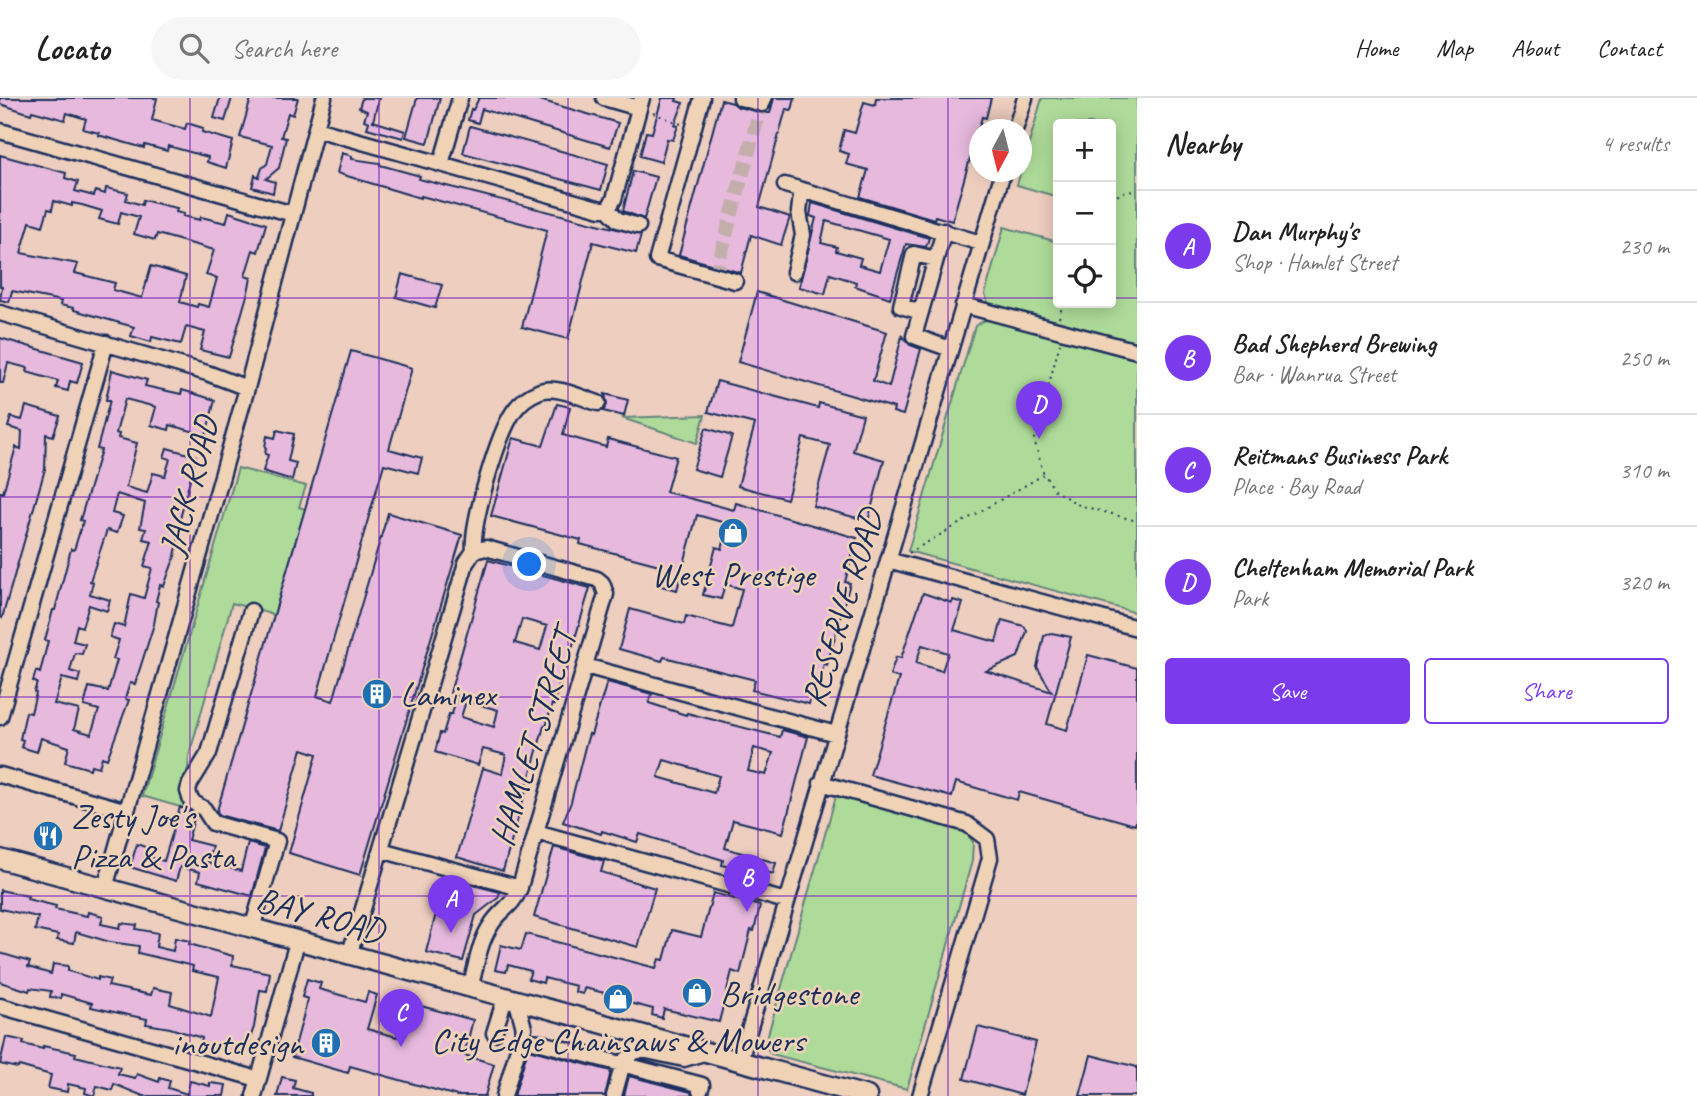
<!DOCTYPE html>
<meta charset="utf-8">
<style>
:root{--surface:#fff;--page:#f6f6f6;--text:#222;--muted:#767676;--line:#e0e0e0;--accent:#7c3aed}
body{margin:0;font-family:Caveat,sans-serif;background:var(--page);color:var(--text)}
.controls{position:absolute;right:21px;top:21px;display:grid;overflow:hidden;border-radius:7px;box-shadow:0 4px 18px #0003}
.controls button{width:63px;height:63px;display:grid;place-items:center;padding:0;border:0;border-bottom:2px solid var(--line);background:var(--surface);color:var(--text);font:35px sans-serif}
.compass{position:absolute;left:969px;top:21px;width:63px;height:63px;border-radius:50%;background:var(--surface);box-shadow:0 4px 18px #0003;rotate:187deg}
.you{position:absolute;left:530px;top:467px;width:24px;height:24px;margin:-18px;border:5px solid #fff;border-radius:50%;background:#1a73e8;box-shadow:0 0 0 10px #1a73e833}
.badge{display:grid;place-items:center;width:46px;height:46px;border-radius:50%;background:var(--accent);color:#fff;font-size:23px;font-weight:700}
.pin{position:absolute;translate:-50% -58px;filter:drop-shadow(0 2px 4px #0008)}
.pin::after{content:'';position:absolute;top:37px;width:24px;height:21px;background:inherit;clip-path:polygon(0 0,100% 0,50% 100%)}
.list{margin:0;padding:0;list-style:none}
h2{display:flex;justify-content:space-between;align-items:center;height:91px;margin:0;padding:0 28px;font-size:30px}
h2 small{font-size:23px;font-weight:400;color:var(--muted)}
.list li{display:grid;grid-template-columns:46px 1fr auto;gap:21px;align-items:center;box-sizing:border-box;height:112px;padding:0 28px;border-top:2px solid var(--line)}
.list b{display:block;font-size:26px;white-space:nowrap}
.list p{margin:0;font-size:23px;white-space:nowrap;color:var(--muted)}
.list em{font-size:23px;font-style:normal;color:var(--muted)}
.actions{display:flex;gap:14px;padding:21px 28px}
.actions a{flex:1;padding:16px 0;border:2px solid var(--accent);border-radius:7px;text-align:center;font-size:24px;color:var(--accent)}
.actions .main{background:var(--accent);color:#fff}
.icon{flex:none;width:38px;height:38px;fill:none;stroke:currentColor;stroke-width:2;stroke-linecap:round;stroke-linejoin:round}
.map{position:relative;flex:none;width:1137px;height:998px;overflow:hidden}
header{display:flex;align-items:center;gap:42px;box-sizing:border-box;height:98px;padding:0 35px;background:var(--surface);border-bottom:2px solid var(--line)}
header strong{font-size:33px}
nav{display:flex;gap:38px;margin-inline-start:auto;font-size:24px}
.search{width:490px;height:63px;background:var(--page);display:flex;align-items:center;gap:18px;box-sizing:border-box;padding:0 24px;border-radius:38px;color:var(--muted);font-size:26px}
main{display:flex}
aside{flex:1;background:var(--surface)}
.map>svg:first-child{display:block}
</style>
<header>
<strong>Locato</strong>
<div class="search"><svg class="icon" aria-label="search" viewBox="0 0 24 24"><circle cx="10" cy="10" r="6"/><path d="M15 15l6 6"/></svg>Search here</div>
<nav><a>Home</a><a>Map</a><a>About</a><a>Contact</a></nav>
</header>
<main>
<div class="map">
<svg width="1137" height="998" viewBox="0 0 1137 998">
<rect width="100%" height="100%" fill="#eecebf"/>
<filter id="ink" filterUnits="userSpaceOnUse"><feTurbulence type="fractalNoise" baseFrequency=".0143" numOctaves="2"/><feDisplacementMap in="SourceGraphic" scale="14" xChannelSelector="R" yChannelSelector="G"/><feConvolveMatrix kernelMatrix="1 2 1 2 8 2 1 2 1" color-interpolation-filters="sRGB"/></filter>
<g filter="url(#ink)">
<path fill="#afdb9a" stroke="#65857c" stroke-width="2" d="M1042,0H1137V515L908,453L975,228L987,221L990,209L985,196L1004,129L1058,144V205H1111V26H1058V99L1017,87Z
M705,317L697,345L622,320Z
M238,370L306,388L299,409L305,411L274,517L232,505L189,658C189,673 184,685 183,699L194,713L142,698Z
M836,698L964,732L973,744L972,763L907,991L771,956L765,947Z"/>
<path fill="#e7badd" stroke="#1b2f5e" stroke-width="2" fill-rule="evenodd" d="M0,0H157L152,22L185,31L187,25L203,30L202,34L233,43L226,70L207,64L208,59L168,48L167,53L145,47L144,50L98,37L99,35L83,31L86,21L67,15L65,22L32,13L31,16L0,6Z
M220,0H232L225,23L214,20Z
M251,0H298L293,17L288,15L281,39L286,40L279,70L266,81L275,84L273,95L252,89L255,77L259,79L262,70L267,66L272,47L240,39Z
M362,0H379L373,23L405,33L403,40L367,30L369,24L364,22L367,13L359,10Z
M417,0H440L428,45L406,39Z
M479,0H533L618,25L610,49L482,11L478,25L468,22L471,11L473,12Z
M662,0H677L676,3L683,5L675,27L678,28L673,42L667,41L661,64L640,58L646,34L652,35Z
M774,0H795L792,12L786,11L759,109L790,119L781,147L751,137L741,175L679,157L721,2L733,5L738,9L764,15H770Z
M876,0H991L986,20L982,19L952,123L935,118L934,121L860,99L868,72L846,66L849,56L839,53L844,32L855,35L864,4L875,7Z
M470,28L608,66L601,92L463,55Z
M342,55L352,58V61L380,65V67L420,78L419,81L641,137L636,155L593,144L568,241L522,229L547,132L421,98L420,100L337,75Z
M0,57L66,75L65,80L78,84L75,93L94,98L96,93L105,96L106,90L128,95L126,102L142,107L143,102L167,108L177,110L176,114L184,116L183,118L200,122L201,119L226,125L229,114L266,126L258,154L253,152L245,178L251,180L248,194L229,259L200,252L205,234L186,229L181,246L152,239L151,244L131,238L134,229L74,212V210L60,207L61,203L12,193L9,204L0,202L2,189L0,188ZM54,103L72,108V105L82,107L102,113L99,121L118,126L121,114L139,119L134,136L155,142L157,136L214,152L206,177L217,180L209,209L198,206L197,209L180,204L186,178L151,168L142,200L113,192L115,185L75,175L78,166L21,155L30,124L43,128L48,111L52,112Z
M633,73L656,79L644,121L623,113Z
M812,105L929,140L926,149L906,146L890,200L855,188L856,184L830,176L825,196L799,189L816,120L810,118ZM826,123L889,141L880,173L859,167L861,160L836,153L837,149L821,145Z
M402,176L442,187L435,210L396,199Z
M757,194L887,234L873,283L889,289L902,238L910,247L921,251L903,317L893,314L894,310L738,264Z
M0,240L83,264L77,285L70,283L68,293L56,290L58,283L27,274L28,270L8,265L3,285H0Z
M351,253L412,270L389,351L422,360L418,375L384,366L317,598L333,603L388,415L462,437L360,777L289,755L317,656L302,651L278,733L219,717L217,713Z
M112,272L147,282L145,288L181,296L182,292L215,302L206,337L170,327L169,332L151,327L156,309L125,301L116,335L119,336L118,340L137,345L126,389L147,395L153,375L165,378L170,361L164,359L167,350L196,358L178,429L181,430L175,458L164,488L160,487L156,503L158,504L154,526L135,586L130,585L125,601L129,602L107,661L102,659L99,669L91,667L90,671L65,664L69,649L41,640L37,654L21,649L23,642L20,641L26,614L31,615L36,595L34,594L37,585L33,583L36,573L40,575L48,543L45,542L53,512H55L71,451L74,452L83,423L80,422L101,352L97,351L110,302H106ZM117,396L145,405L140,430L146,431L143,441L152,443L144,468L152,470L144,500L131,496L124,529L114,526L110,539L119,542L113,561L117,562L108,593L89,589L84,608L99,612L91,636L74,631L79,612L54,606L62,580L78,584L80,576L70,573L75,555L82,556L85,546L73,543L77,527L82,529L89,507L107,513L110,502L90,496L93,484L90,483L107,432L117,435L123,418L112,415Z
M717,283L818,310L819,305L863,317L853,353L884,362L868,423L813,408L830,347L803,340L787,401L738,388L755,326L708,314Z
M605,296L628,302L624,318L603,313L607,307Z
M557,306L570,309L563,337L606,349L608,341L676,359L666,394L734,412L736,405L857,440L845,484L850,485L827,567L824,565L820,586L816,585L809,606L752,592L755,582L664,559L662,563L619,551L630,511L684,526L686,518L732,530L742,491L725,486L721,501L703,497L716,449L722,451L729,426L697,417L677,492L657,487L663,468L580,446L581,442L491,418L513,340L543,348Z
M26,308L60,318L53,338L46,336L45,371L2,520L0,519V394L3,395L16,349L21,351L22,333L8,329L11,319L22,322Z
M706,330L732,338L720,379L693,371Z
M277,332L294,336L288,363L296,365L292,382L263,373L268,357L265,356L266,350L265,349L267,338L275,340Z
M488,462L590,490L564,577L562,576L554,607L552,606L546,629L544,628L503,773L457,759L483,670L502,676L506,657L483,651L478,667L435,654L440,635L443,636L449,616H452L457,598L450,595ZM522,521L547,528L540,552L515,545ZM466,603L498,612L494,629L461,619Z
M923,495L952,505L953,502L963,505L954,532L996,544L1002,522L1024,528L1027,533L1018,559L986,573L1052,594L1037,569L1044,538L1052,535L1071,539L1047,626L1067,632L1088,557L1137,570V719L1135,727L1019,694L1017,702L956,684L952,699L870,677L899,580L890,577L896,559L901,560ZM922,547L948,555L942,573L916,565Z
M607,584L652,596L649,605L686,617L687,615L780,639L782,632L808,639L783,735L733,722L725,750L776,765L773,776L735,765L734,770L722,767L723,762L640,736L637,744L602,733L601,736L563,724L571,704L585,649L589,636L591,637ZM754,650L773,655L766,677L748,673ZM664,662L719,678L714,695L658,679Z
M180,709L195,717L188,742L212,748L207,764L241,773L248,745L265,750L252,798L198,783L200,774L180,769L176,783L130,769L137,746L148,750L145,758L164,763Z
M554,749L604,763L601,774L655,790L638,849L534,819Z
M444,785L467,791L469,786L500,794L498,800L476,817L463,863L426,854Z
M0,792L28,798L27,801L56,808L55,811L87,818L88,814L103,818L101,826L120,830L121,825L137,827L136,831L158,835L156,849L173,853L175,840L190,843L189,846L233,858L232,867L270,875L267,893L260,892L254,929L244,958L201,945L202,940L170,930L146,926L147,921L91,909L92,905L61,896V900L50,899L51,893L30,890L29,893L0,884V855L30,864L28,869L51,876L53,866L68,868V873L98,882V879L110,882L108,888L151,897L153,890L172,894L170,906L211,919L219,879L192,873L193,868L138,855L139,848L110,844L76,834L74,845L57,842L58,837L35,832L38,819L0,811Z
M713,795L760,808L754,833L751,832L740,876L732,873L719,924L664,911L662,920L652,917L653,911L626,904L625,908L615,905L617,898L584,890L583,896L575,894L576,888L544,880L543,885L528,881L531,873L508,867L506,874L495,872L501,847L521,852L526,836L656,870L659,861L664,862L672,832L701,839Z
M307,881L321,885L319,891L365,904L368,894L377,897L367,931L397,939L406,904L473,922L464,957L494,966L485,998H457L350,968L348,975L292,959L308,901L302,899Z
M978,929L1036,944L1022,997L964,981Z
M6,939L24,943L23,946L43,951V948L76,955L75,958L120,969L118,976L135,980L137,976L159,984L160,980L170,983L168,990L187,996L190,983L210,988V985L226,987L224,998H143L114,986L112,992L97,988L94,998L85,995L86,990L68,986L67,994L48,990L51,977L19,968L18,970L0,966Z
M528,951L611,973L605,998H514Z
M1091,957L1137,969V998H1080Z
M629,978L691,994L692,998H624Z
M282,979L295,982L293,990L311,995V998H277Z"/>
<g fill="none" stroke-linecap="round" stroke-linejoin="round">
<path stroke="#c4aeac" stroke-width="14" stroke-dasharray="14 7" stroke-linecap="butt" d="M715,178L760,12"/>
<g stroke="#1b2f5e" stroke-width="19">
<path id="minor" d="M604,0L639,10
M702,0L657,161L735,183
M741,0L762,6L764,0
M316,31L601,111H608L618,122L638,128
M1015,32L1025,0
M0,33L293,116
M441,66L460,0
M785,87L981,145
M608,111L614,101L642,0
M944,133L914,238L950,251
M794,174L803,137L799,114L801,97L806,93
M963,207L1137,253
M921,214L901,208L914,156L936,161
M0,215L207,275L247,290
M474,453C471,425 498,336 514,313C520,304 530,297 540,293C556,287 582,300 598,305
M888,462L1137,530
M251,513L209,655L190,686L188,693L191,703L204,711L213,725L277,743L252,831
M585,568L836,636
M0,619L106,245
M0,677L127,713
M821,685L967,726L987,741L990,760L986,774L920,998
M536,734L786,803
M381,752L520,790
M105,790L247,290L324,0
M349,858L466,465L474,453
M470,890C476,870 479,844 491,827C499,813 513,808 519,792L606,496L602,485L597,481L486,450L474,453
M0,908L258,981
M494,935L505,900
M522,940L702,987L700,993
M740,963L1003,74
M254,998L297,844
M504,998L524,930L517,904
M614,998L623,965L635,953H647L684,961L707,954"/>
</g>
<g stroke="#1b2f5e" stroke-width="23">
<path id="major" d="M0,761L867,998"/>
</g>
<path stroke="#1b2f5e" stroke-width="2" stroke-dasharray="2 5" stroke-linecap="butt" d="M653,15L681,26
M1111,101L1124,94L1137,93
M1059,220L1063,205
M1060,245L1034,341L1043,374L1055,393L1079,407L1137,423
M909,455L1043,377"/>
<use href="#minor" stroke="#f0d3b7" stroke-width="14"/>
<use href="#major" stroke="#f0d3b7" stroke-width="18"/>
</g>
</g>
<path fill="none" stroke="#7b2cbf" stroke-width="2" stroke-opacity="0.55" d="M190,0V998M379,0V998M568,0V998M758,0V998M948,0V998M0,200H1058M1111,200H1137M0,399H1137M0,599H1137M0,798H1137"/>
<defs>
<g id="shop-disc" transform="scale(1.575)"><circle r="9.5" fill="#1f6fb2" stroke="#f0d3b7"/><path d="M-5-2.5h2.3a2.7 3.5 0 0 1 5.4 0H5L5.5 6h-11ZM-1.5-2.5h3a1.5 2.3 0 0 0-3 0Z" fill="#fff"/></g>
<g id="building-disc" transform="scale(1.575)"><circle r="9.5" fill="#1f6fb2" stroke="#f0d3b7"/><path d="M-4-6H4V6H1V3H-1V6H-4ZM-2.5-4.3h1.7v1.8h-1.7ZM.8-4.3h1.7v1.8H.8ZM-2.5-1h1.7V.8h-1.7ZM.8-1h1.7V.8H.8Z" fill="#fff"/></g>
<g id="restaurant-disc" transform="scale(1.575)"><circle r="9.5" fill="#1f6fb2" stroke="#f0d3b7"/><path d="M-5-6h1v4h1v-4h1v4h1v-4h1v5L-1.5 .5V6h-2V.5L-5-1ZM5-6V6H3V1.5H1.5Q1.5-4 5-6Z" fill="#fff"/></g>
</defs>
<g fill-rule="evenodd">
<use href="#shop-disc" x="733" y="435"/>
<use href="#building-disc" x="377" y="596"/>
<use href="#restaurant-disc" x="48" y="738"/>
<use href="#shop-disc" x="697" y="895"/>
<use href="#shop-disc" x="618" y="901"/>
<use href="#building-disc" x="326" y="945"/>
</g>
<g text-anchor="middle" dominant-baseline="central" stroke-width="5" stroke-linejoin="round" paint-order="stroke">
<g font-size="35" fill="#1b2f5e" stroke="#f0d3b7">
<text transform="translate(189 388) rotate(-75)">JACK ROAD</text>
<text transform="translate(842 510) rotate(-73)">RESERVE ROAD</text>
<text transform="translate(533 640) rotate(-73)">HAMLET STREET</text>
<text transform="translate(320 817) rotate(15)">BAY ROAD</text>
</g>
<g font-size="35" fill="#1b2f5e" stroke="#f0d3b7" text-anchor="start">
<text x="733" y="476" text-anchor="middle">West Prestige</text>
<text x="400" y="596">Laminex</text>
<text x="71" y="718">Zesty Joe's<tspan x="71" dy="40">Pizza &amp; Pasta</tspan></text>
<text x="720" y="895">Bridgestone</text>
<text x="618" y="942" text-anchor="middle">City Edge Chainsaws &amp; Mowers</text>
<text x="303" y="945" text-anchor="end">inoutdesign</text>
</g>
</g>
</svg>
<div class="controls">
<button>+</button>
<button>−</button>
<button><svg class="icon" aria-label="locate" viewBox="0 0 24 24"><circle cx="12" cy="12" r="6"/><path d="M12 2v4M12 18v4M2 12h4M18 12h4"/></svg></button>
</div>
<svg class="compass" viewBox="-18 -18 36 36"><path d="M0-13l5 13h-10z" fill="#e53935"/><path d="M0 13l5-13h-10z" fill="#767676"/></svg>
<div class="you"></div>
<div class="pin badge" style="left:451px;top:835px">A</div>
<div class="pin badge" style="left:747px;top:814px">B</div>
<div class="pin badge" style="left:401px;top:949px">C</div>
<div class="pin badge" style="left:1039px;top:341px">D</div>
</div>
<aside>
<h2>Nearby<small>4 results</small></h2>
<ul class="list">
<li><span class="badge">A</span><div><b>Dan Murphy's</b><p>Shop · Hamlet Street</p></div><em>230 m</em></li>
<li><span class="badge">B</span><div><b>Bad Shepherd Brewing</b><p>Bar · Wanrua Street</p></div><em>250 m</em></li>
<li><span class="badge">C</span><div><b>Reitmans Business Park</b><p>Place · Bay Road</p></div><em>310 m</em></li>
<li><span class="badge">D</span><div><b>Cheltenham Memorial Park</b><p>Park</p></div><em>320 m</em></li>
</ul>
<div class="actions"><a class="main">Save</a><a>Share</a></div>
</aside>
</main>
